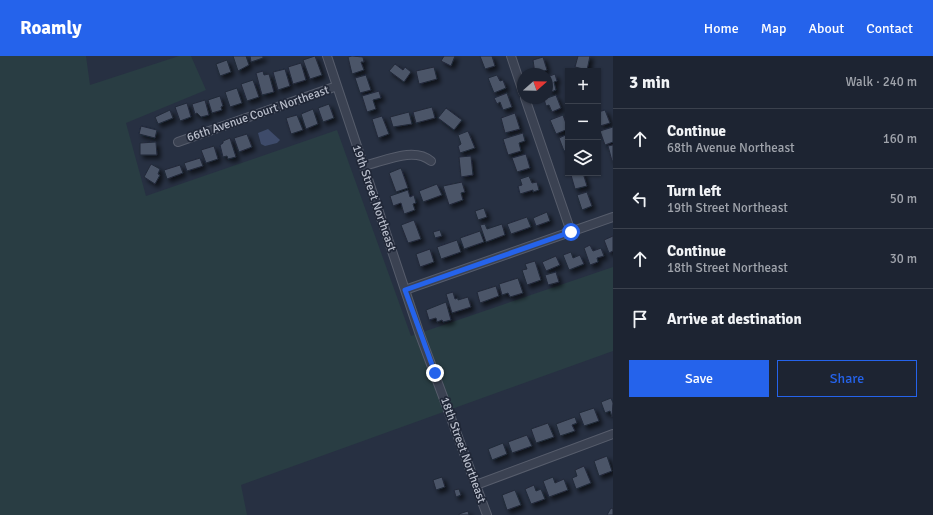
<!DOCTYPE html>
<meta charset="utf-8">
<style>
:root{--surface:#1d2432;--page:#2a303e;--text:#f1f3f6;--muted:#a0a4ac;--line:#3b414d;--accent:#2563eb}
body{margin:0;font-family:Signika,sans-serif;background:var(--page);color:var(--text)}
.controls{position:absolute;right:12px;top:12px;display:grid;overflow:hidden;border-radius:0px;box-shadow:0 1px 3px #0004}
.controls button{width:36px;height:36px;display:grid;place-items:center;padding:0;border:0;border-bottom:1px solid var(--line);background:var(--surface);color:var(--text);font:20px sans-serif}
.compass{position:absolute;left:517px;top:12px;width:36px;height:36px;border-radius:50%;background:var(--surface);box-shadow:0 1px 3px #0004;rotate:70deg}
.stop{position:absolute;width:12px;height:12px;margin:-9px;border:3px solid #2563eb;border-radius:50%;background:#fff}
.stop.end{background:#2563eb;border-color:#fff;box-shadow:0 1px 4px #0008}
.list{margin:0;padding:0;list-style:none}
h2{display:flex;justify-content:space-between;align-items:center;height:52px;margin:0;padding:0 16px;font-size:17px}
h2 small{font-size:13px;font-weight:400;color:var(--muted)}
.list li{display:grid;grid-template-columns:26px 1fr auto;gap:12px;align-items:center;box-sizing:border-box;height:60px;padding:0 16px;border-top:1px solid var(--line)}
.list b{display:block;font-size:15px;white-space:nowrap}
.list p{margin:0;font-size:13px;white-space:nowrap;color:var(--muted)}
.list em{font-size:13px;font-style:normal;color:var(--muted)}
.actions{display:flex;gap:8px;padding:12px 16px}
.actions a{flex:1;padding:9px 0;border:1px solid var(--accent);border-radius:0px;text-align:center;font-size:14px;color:var(--accent)}
.actions .main{background:var(--accent);color:#fff}
.icon{flex:none;width:22px;height:22px;fill:none;stroke:currentColor;stroke-width:2;stroke-linecap:round;stroke-linejoin:round}
.map{position:relative;flex:none;width:613px;height:459px;overflow:hidden}
header{display:flex;align-items:center;gap:24px;box-sizing:border-box;height:56px;padding:0 20px;background:var(--accent);color:#fff}
header strong{font-size:19px}
nav{display:flex;gap:22px;margin-inline-start:auto;font-size:14px}
main{display:flex}
aside{flex:1;background:var(--surface)}
.map>svg:first-child{display:block}
</style>
<header>
<strong>Roamly</strong>
<nav><a>Home</a><a>Map</a><a>About</a><a>Contact</a></nav>
</header>
<main>
<div class="map">
<svg width="613" height="459" viewBox="0 0 613 459">
<defs>
<filter id="shadow"><feDropShadow dx="3.5" dy="3.5" stdDeviation="2" flood-color="#0009"/></filter>
</defs>
<rect width="100%" height="100%" fill="#273042"/>
<path fill="#293d43" d="M0,0H86L90,29L179,0H191L206,34L126,67L146,140L337,74L411,280L613,211V295L241,429L247,459H0Z"/>
<path fill="#3e4b6a" d="M268,73L280,84L277,87L265,90L261,88L258,77Z"/>
<path fill="#4b5468" stroke="#222939" filter="url(#shadow)" d="M233,0H246L249,9L238,15Z
M250,0H263V2L251,6Z
M315,0L322,19L310,23L303,4Z
M352,0L363,1L364,6H361L364,14L352,18L348,1Z
M444,0H455L451,10L441,5Z
M480,0H492L495,10L485,13Z
M578,0H590L587,14L575,11Z
M543,1L547,14L535,18L533,4Z
M227,4L231,16L220,20L216,8Z
M301,7L306,24L293,28L288,11Z
M395,8L403,14L405,11L411,16L404,26L389,15Z
M434,11L437,23L419,28L416,15Z
M285,13L290,30L278,34L273,16Z
M263,15L264,19L269,18L274,36L262,39L256,17Z
M555,18L557,25L554,26L556,34L549,37L547,21Z
M366,19L371,34L360,37L355,22Z
M497,19L500,25L503,24L506,32L494,37L488,22Z
M253,24L259,41L247,45L241,28Z
M237,32L242,47L230,51L225,36Z
M379,35L381,42L373,44L376,53L367,56L362,40Z
M507,37L512,51L503,54L500,46L497,48L494,42Z
M556,39L561,52L552,56L549,49L546,50L544,43Z
M220,40L223,50L221,51L222,54L212,57L208,44Z
M205,44L209,59L201,61L197,57L195,58L192,48Z
M187,47L191,61L180,65L175,51Z
M329,48L334,62L323,66L318,52Z
M432,51L435,62L416,67L413,56Z
M446,52L462,64L454,74L438,62Z
M313,53L318,68L306,73L301,58Z
M170,54L173,62L158,68L155,61Z
M605,54L610,67L600,70L598,56Z
M409,56L412,68L393,71L390,61Z
M515,57L520,73L505,77L501,62Z
M297,59L303,74L291,78L286,62Z
M563,59L568,73L556,78L550,64Z
M382,60L389,78L378,82L372,63Z
M141,70L157,74L155,82L139,78Z
M613,71V86L605,89L600,75Z
M468,75L475,92L460,97L458,90L461,88L458,79Z
M523,77L525,85L519,87L521,95L508,99L503,83Z
M247,78L252,91L239,96L234,82Z
M568,78V94L564,95L559,82Z
M230,82L236,101L228,103L227,100L223,101L220,89L223,87V85Z
M156,86L157,99H140V87Z
M613,89V105H612L608,90Z
M214,90L218,103L206,107L201,94Z
M526,98L530,112L517,116L512,102Z
M471,100L473,119L461,121L459,101Z
M200,102L203,110L187,115L184,107Z
M151,108L160,113L158,118L160,119L155,128L144,121Z
M180,109L183,117L167,123L164,114Z
M401,112L408,132L396,136L389,117Z
M577,117H583L587,130L575,133L571,119Z
M529,120L532,127L537,126L539,134L533,136V134L520,138L518,130L522,129L520,123Z
M462,126L465,136L461,137L463,144L449,149L443,130Z
M437,128L442,139L423,146L419,135Z
M408,134L410,141L414,139L416,147L413,148L415,154L404,158L401,147L393,150L390,140Z
M587,136L592,150L582,154L577,139Z
M484,152L487,161L478,164L475,155Z
M547,156L550,165L536,170L533,162Z
M527,161L531,171L511,178L507,168Z
M414,164L421,183L408,187L401,169Z
M485,168L487,173L502,168L505,179L486,186L480,169Z
M440,174L442,180L435,182L433,176Z
M480,175L484,186L464,193L460,182Z
M613,180V195L609,197L604,184Z
M457,184L461,196L441,203L437,191Z
M590,189L593,195L601,192L604,200L597,202L598,206L590,209L584,192Z
M430,193L434,206L420,211L416,198Z
M571,196L573,202L580,199L584,208L569,214L563,199Z
M556,200L560,209L546,215L542,206Z
M535,205L541,224L527,229L522,214L527,213L525,208Z
M556,216L559,226L548,229L545,219Z
M518,222L523,237L510,241L508,237L502,239L499,228Z
M496,230L499,240L480,247L477,236Z
M453,236L455,243L458,242V244L468,241L471,251L452,257L446,238Z
M446,246L451,264L443,266L442,264L437,266L436,262L429,264L426,254Z
M611,342L613,347L612,361L610,355L605,357L601,346Z
M594,352L599,365L584,370L579,357Z
M575,361L577,367L572,369L575,375L560,380L556,368Z
M548,367L554,381L536,387L531,373Z
M527,379L532,390L512,397L508,386Z
M503,387L507,398L492,404L488,393Z
M607,400L612,415L599,420L594,405Z
M584,410L591,427L576,433L572,422L577,420L575,414Z
M442,421L445,431L436,434L433,424Z
M553,421L555,427L564,423L568,434L549,441L543,425Z
M534,429L536,435L541,433L545,443L531,448L525,433Z
M459,433L461,439L456,441L454,434Z
M515,434L521,449L507,454L502,439Z
M611,452L613,453V459H607Z
M468,455L469,459H459V458Z"/>
<g fill="none" stroke-linecap="round" stroke-linejoin="round">
<g stroke="#575d6c" stroke-width="10">
<path id="street" d="M327,0L419,276L487,459
M511,0L523,36
M525,42L571,176
M178,86L337,30
M363,110C383,106 413,90 431,105
M405,234L613,161
M476,429L613,378"/>
</g>
<use href="#street" stroke="#3b4252" stroke-width="8"/>
</g>
<g fill="none" stroke-linecap="round" stroke-linejoin="round">
<path stroke="#2563eb" stroke-width="5" d="M435,317L405,234L571,176"/>
</g>
<g text-anchor="middle" dominant-baseline="central" stroke-width="3.5" stroke-linejoin="round" paint-order="stroke">
<g font-size="12" fill="#b9becb" stroke="#202737">
<text transform="translate(258 58) rotate(-19)">66th Avenue Court Northeast</text>
<text transform="translate(374 142) rotate(71)">19th Street Northeast</text>
<text transform="translate(463 394) rotate(70)">18th Street Northeast</text>
</g>
</g>
</svg>
<div class="controls">
<button>+</button>
<button>−</button>
<button><svg class="icon" aria-label="layers" viewBox="0 0 24 24"><path d="M12 4l9 5-9 5-9-5zM3 14l9 5 9-5"/></svg></button>
</div>
<svg class="compass" viewBox="-18 -18 36 36"><path d="M0-13l5 13h-10z" fill="#e53935"/><path d="M0 13l5-13h-10z" fill="#a0a4ac"/></svg>
<div class="stop" style="left:571px;top:176px"></div>
<div class="stop end" style="left:435px;top:317px"></div>
</div>
<aside>
<h2>3 min<small>Walk · 240 m</small></h2>
<ul class="list">
<li><svg class="icon" aria-label="ahead" viewBox="0 0 24 24"><path d="M12 20V5M6 11l6-6 6 6"/></svg><div><b>Continue</b><p>68th Avenue Northeast</p></div><em>160 m</em></li>
<li><svg class="icon" aria-label="left" viewBox="0 0 24 24"><path d="M17 20v-9H6M10 6l-5 5 5 5"/></svg><div><b>Turn left</b><p>19th Street Northeast</p></div><em>50 m</em></li>
<li><svg class="icon" aria-label="ahead" viewBox="0 0 24 24"><path d="M12 20V5M6 11l6-6 6 6"/></svg><div><b>Continue</b><p>18th Street Northeast</p></div><em>30 m</em></li>
<li><svg class="icon" aria-label="arrive" viewBox="0 0 24 24"><path d="M6 21V4h12l-3 4 3 4H6"/></svg><div><b>Arrive at destination</b></div></li>
</ul>
<div class="actions"><a class="main">Save</a><a>Share</a></div>
</aside>
</main>
